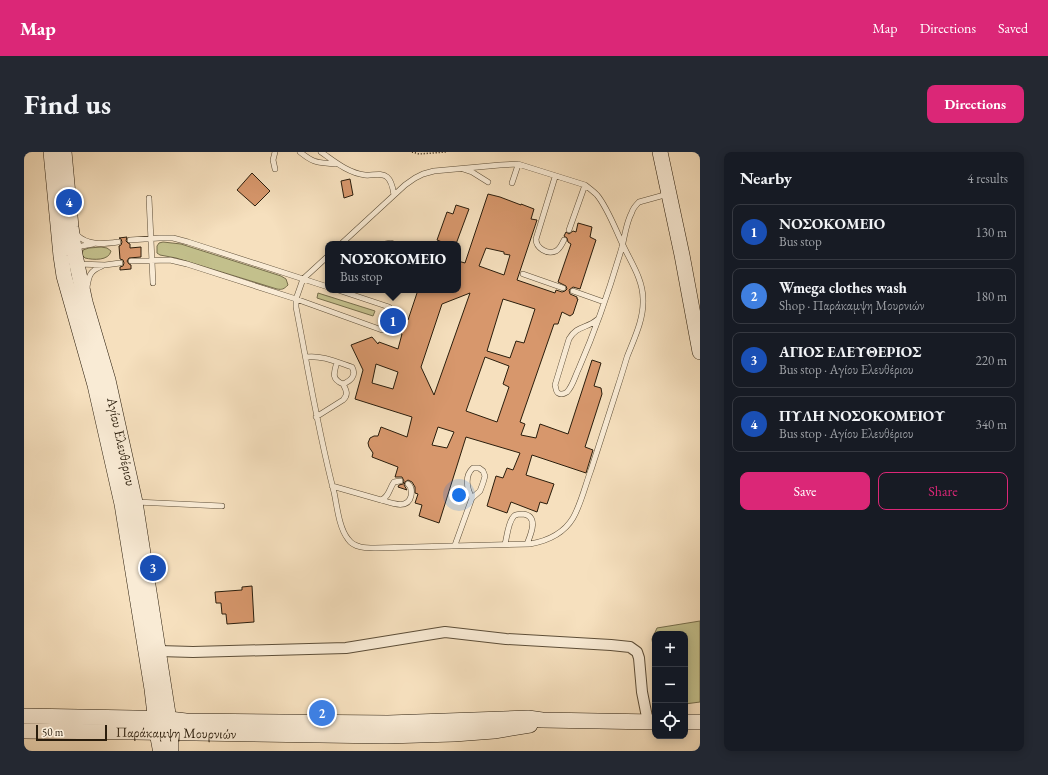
<!DOCTYPE html>
<meta charset="utf-8">
<style>
:root{--surface:#171b24;--page:#242831;--text:#f1f3f6;--muted:#9ea1a6;--line:#363941;--accent:#db2777}
body{margin:0;font-family:"EB Garamond",serif;background:var(--page);color:var(--text)}
.controls{position:absolute;right:12px;bottom:12px;display:grid;overflow:hidden;border-radius:8px;box-shadow:0 2px 10px #0003}
.controls button{width:36px;height:36px;display:grid;place-items:center;padding:0;border:0;border-bottom:1px solid var(--line);background:var(--surface);color:var(--text);font:20px sans-serif}
.scale{position:absolute;left:12px;bottom:10px;width:71px;box-sizing:border-box;padding-left:4px;border:2px solid #2a1d0c;border-top:0;font-size:11px;line-height:14px;white-space:nowrap;color:#2a1d0c;-webkit-text-stroke:3px #f9ebd5;paint-order:stroke}
.you{position:absolute;left:435px;top:343px;width:14px;height:14px;margin:-10px;border:3px solid #fff;border-radius:50%;background:#1a73e8;box-shadow:0 0 0 6px #1a73e833}
.badge{display:grid;place-items:center;width:26px;height:26px;border-radius:50%;background:var(--accent);color:#fff;font-size:13px;font-weight:700}
.pin{position:absolute;translate:-50% -50%;border:2px solid #fff;box-shadow:0 1px 4px #0006}
.popup{position:absolute;left:301px;top:89px;width:136px;height:52px;box-sizing:border-box;display:grid;place-content:center;border-radius:8px;background:var(--surface);filter:drop-shadow(0 1px 3px #0005);font-size:13px;white-space:nowrap;color:var(--muted)}
.popup b{font-size:15px;color:var(--text)}
.popup::after{content:'';position:absolute;left:50%;top:100%;margin-left:-8px;border:8px solid transparent;border-top-color:var(--surface)}
.list{margin:0;padding:0;list-style:none}
h2{display:flex;justify-content:space-between;align-items:center;height:52px;margin:0;padding:0 16px;font-size:17px}
h2 small{font-size:13px;font-weight:400;color:var(--muted)}
.list li{display:grid;grid-template-columns:26px 1fr auto;gap:12px;align-items:center;box-sizing:border-box;height:56px;margin:0 8px 8px;padding:0 8px;border:1px solid var(--line);border-radius:8px}
.list b{display:block;font-size:15px;white-space:nowrap}
.list p{margin:0;font-size:13px;white-space:nowrap;color:var(--muted)}
.list em{font-size:13px;font-style:normal;color:var(--muted)}
.actions{display:flex;gap:8px;padding:12px 16px}
.actions a{flex:1;padding:9px 0;border:1px solid var(--accent);border-radius:8px;text-align:center;font-size:14px;color:var(--accent)}
.actions .main{background:var(--accent);color:#fff}
.icon{flex:none;width:22px;height:22px;fill:none;stroke:currentColor;stroke-width:2;stroke-linecap:round;stroke-linejoin:round}
.map{position:relative;flex:none;width:676px;height:599px;overflow:hidden;border-radius:8px}
header{display:flex;align-items:center;gap:24px;box-sizing:border-box;height:56px;padding:0 20px;background:var(--accent);color:#fff}
header strong{font-size:19px}
nav{display:flex;gap:22px;margin-inline-start:auto;font-size:14px}
.intro{display:flex;align-items:center;justify-content:space-between;box-sizing:border-box;height:96px;padding:0 24px}
h1{margin:0;font-size:28px}
.button{padding:10px 18px;border-radius:8px;background:var(--accent);color:#fff;font-size:14px;font-weight:700}
main{display:flex;gap:24px;padding:0 24px}
aside{flex:1;background:var(--surface);border-radius:8px;box-shadow:0 2px 10px #0003}
.map>svg:first-child{display:block}
</style>
<header>
<strong>Map</strong>
<nav><a>Map</a><a>Directions</a><a>Saved</a></nav>
</header>
<div class="intro"><h1>Find us</h1><a class="button">Directions</a></div>
<main>
<div class="map">
<svg width="676" height="599" viewBox="0 0 676 599">
<rect width="100%" height="100%" fill="#f6e0be"/>
<filter id="stains"><feTurbulence type="fractalNoise" baseFrequency=".005" numOctaves="4"/><feColorMatrix values="0 0 0 0 .2 0 0 0 0 .09 0 0 0 0 .02 0 0 0 .5 -.17"/></filter>
<radialGradient id="worn" r=".72"><stop offset=".6" stop-color="#630" stop-opacity="0"/><stop offset="1" stop-color="#630" stop-opacity=".3"/></radialGradient>
<path fill="#c3c08c" stroke="#766e4c" d="M139,90L157,92L257,124L262,127L264,133C260,137 258,138 253,137L152,106L136,103L133,101V94L135,91Z
M77,95L83,96L87,99C85,109 69,108 61,106L58,103L59,98L65,96Z
M294,141L351,159L349,164L293,146Z
M676,469V550L661,552V482H631V508L628,487L633,476Z"/>
<path fill="#d7976c" stroke="#2a1d0c" fill-rule="evenodd" d="M228,21L246,39L231,54L213,38Z
M326,27L329,43L320,46L317,29Z
M464,42L476,45L497,53V52L510,57L507,67L513,68L493,128L531,141L532,138L538,140L541,139L543,137L542,134L534,130L547,92L544,90L543,86L540,84L542,80L545,82L549,79L552,80L554,71L568,75L566,85L572,88L556,137L549,135L545,138L546,142L553,145V147H554L549,162L546,164L538,160L534,172H530L496,270L501,272L497,283L512,286L516,272L544,282L568,208L577,211L570,234L577,236L578,242L561,295L569,298L562,321L508,303L502,323L530,332L523,352L516,350L513,360L487,350L483,361L463,354L472,324L479,326L483,316L489,318L496,301L442,285L415,371L395,364L398,353L391,351L394,342L391,341V335L388,330L384,328L381,330L380,333L383,338L374,335L375,333L379,332L380,329L378,325H371L374,315L348,305L349,301L345,295L344,291L346,286L350,284H354L357,275L383,285L388,265L331,247L339,218L327,193L348,185L354,192L355,190L374,197L378,182L372,179V176L370,174H360L364,162L366,163L371,168L374,167L376,166L384,168L394,138H434V109L441,111ZM462,96L480,100V102L486,103L480,123L455,114ZM446,141L410,243L397,215L418,152ZM479,147L511,157L500,191L492,189L486,206L463,199ZM461,205L485,214L479,232L485,235L473,270L442,259ZM352,212L374,220L369,237L348,231ZM414,275L430,280L423,296L408,293Z
M432,53L445,57L432,92H418V90L413,88L423,60L429,62Z
M103,85L102,89L104,91L106,92V96L117,95V105L105,106L103,109L105,112L107,113V117L96,118V115L99,114L100,111L99,108L96,107L95,94L97,93L98,90L97,87L95,86Z
M228,434L230,470L203,472L202,462H198L197,451H192L191,440L218,438V435Z"/>
<g fill="none" stroke-linecap="round" stroke-linejoin="round">
<g stroke="#5d4e38" stroke-width="6">
<path id="lane" d="M251,0L249,8L251,17
M276,0C291,12 293,10 312,12
M297,0C310,9 324,21 341,23C348,24 357,20 363,25C368,29 369,37 370,43
M439,17L448,20L464,30
M531,25L512,87C512,96 523,103 532,99C536,97 538,92 540,88
M488,31L494,13
M125,46L129,131
M545,78L561,33
M52,82C63,94 80,92 94,90
M106,88L135,86H149L164,90L304,135
M361,92L367,91L370,92
M52,95L69,92
M304,104L279,127L272,147V155C284,217 294,279 310,340C313,354 315,376 324,387C330,396 342,396 351,396L506,392C523,389 540,381 549,366C557,352 561,334 567,318C576,290 585,262 594,234C597,225 600,215 603,205C610,187 620,167 619,147C619,127 606,109 598,91C591,76 583,55 573,43C569,39 565,36 561,33L494,12L476,13L410,19L399,22L391,26L381,33L317,92
M107,109L146,108L163,112L272,147L358,178H368
M55,112L81,113L96,111
M499,122L539,136
M63,135C65,123 66,119 78,114
M314,138L365,155L372,164
M549,139L580,150
M574,167C563,177 553,173 545,187L531,233C532,236 532,240 534,241C537,243 540,242 543,240C549,234 551,224 555,216C572,177 586,136 598,95C601,83 602,71 608,60C609,56 612,53 615,50L644,42
M282,205C298,203 313,210 328,215C333,224 326,229 319,232C307,227 310,221 313,210
M292,265L319,248C325,242 322,238 319,232
M376,329L370,330C365,337 365,345 357,348C367,351 384,358 387,344C388,339 388,335 384,332
M308,334L357,348
M112,350L198,354
M481,392C483,385 484,370 490,364C492,362 496,362 499,362C515,364 507,382 503,392
M431,393L448,346L456,339L459,331L461,324L459,319L455,316H449C440,324 443,337 448,346"/>
</g>
<g stroke="#5d4e38" stroke-width="12">
<path id="street" d="M135,499L169,500L322,496L421,480L482,487L587,493L606,495L613,500L615,506L618,540L624,570"/>
</g>
<g stroke="#2a1d0c" stroke-width="16">
<g id="secondary">
<path d="M27,0L37,104L40,124L71,233L98,352L128,537L133,580L136,596L138,599"/>
<path id="s1" d="M40,0L47,75L51,103L61,150L84,228L111,350L147,581V599"/>
<path d="M636,0L658,103L676,200"/>
<path d="M0,564L110,566L145,567L162,569L364,571L504,566L518,568L631,570"/>
<path d="M661,570H676"/>
<path id="s2" d="M0,579L111,580L362,584L430,582L470,579L506,573"/>
</g>
</g>
<path stroke="#2a1d0c" stroke-width="1.5" stroke-dasharray="1 2" stroke-linecap="butt" d="M388,0L395,2L422,0"/>
<use href="#lane" stroke="#f9ebd5" stroke-width="5"/>
<use href="#street" stroke="#f9ebd5" stroke-width="10"/>
<use href="#secondary" stroke="#f9ebd5" stroke-width="15"/>
</g>
<g text-anchor="middle" dominant-baseline="central" stroke-width="3" stroke-linejoin="round" paint-order="stroke">
<g font-size="14" fill="#2a1d0c" stroke="#f9ebd5">
<text stroke="none"><textPath href="#s1" startOffset="296">Αγίου Ελευθέριου</textPath></text>
<text stroke="none"><textPath href="#s2" startOffset="152">Παράκαμψη Μουρνιών</textPath></text>
</g>
</g>
<rect width="100%" height="100%" filter="url(#stains)"/>
<rect width="100%" height="100%" fill="url(#worn)"/>
</svg>
<div class="controls">
<button>+</button>
<button>−</button>
<button><svg class="icon" aria-label="locate" viewBox="0 0 24 24"><circle cx="12" cy="12" r="6"/><path d="M12 2v4M12 18v4M2 12h4M18 12h4"/></svg></button>
</div>
<div class="scale">50 m</div>
<div class="you"></div>
<div class="pin badge" style="left:369px;top:169px;background:#1a4fb4">1</div>
<div class="popup"><b>ΝΟΣΟΚΟΜΕΙΟ</b>Bus stop</div>
<div class="pin badge" style="left:298px;top:561px;background:#3f7fe0">2</div>
<div class="pin badge" style="left:129px;top:416px;background:#1a4fb4">3</div>
<div class="pin badge" style="left:45px;top:50px;background:#1a4fb4">4</div>
</div>
<aside>
<h2>Nearby<small>4 results</small></h2>
<ul class="list">
<li><span class="badge" style="background:#1a4fb4">1</span><div><b>ΝΟΣΟΚΟΜΕΙΟ</b><p>Bus stop</p></div><em>130 m</em></li>
<li><span class="badge" style="background:#3f7fe0">2</span><div><b>Wmega clothes wash</b><p>Shop · Παράκαμψη Μουρνιών</p></div><em>180 m</em></li>
<li><span class="badge" style="background:#1a4fb4">3</span><div><b>ΑΓΙΟΣ ΕΛΕΥΘΕΡΙΟΣ</b><p>Bus stop · Αγίου Ελευθέριου</p></div><em>220 m</em></li>
<li><span class="badge" style="background:#1a4fb4">4</span><div><b>ΠΥΛΗ ΝΟΣΟΚΟΜΕΙΟΥ</b><p>Bus stop · Αγίου Ελευθέριου</p></div><em>340 m</em></li>
</ul>
<div class="actions"><a class="main">Save</a><a>Share</a></div>
</aside>
</main>
